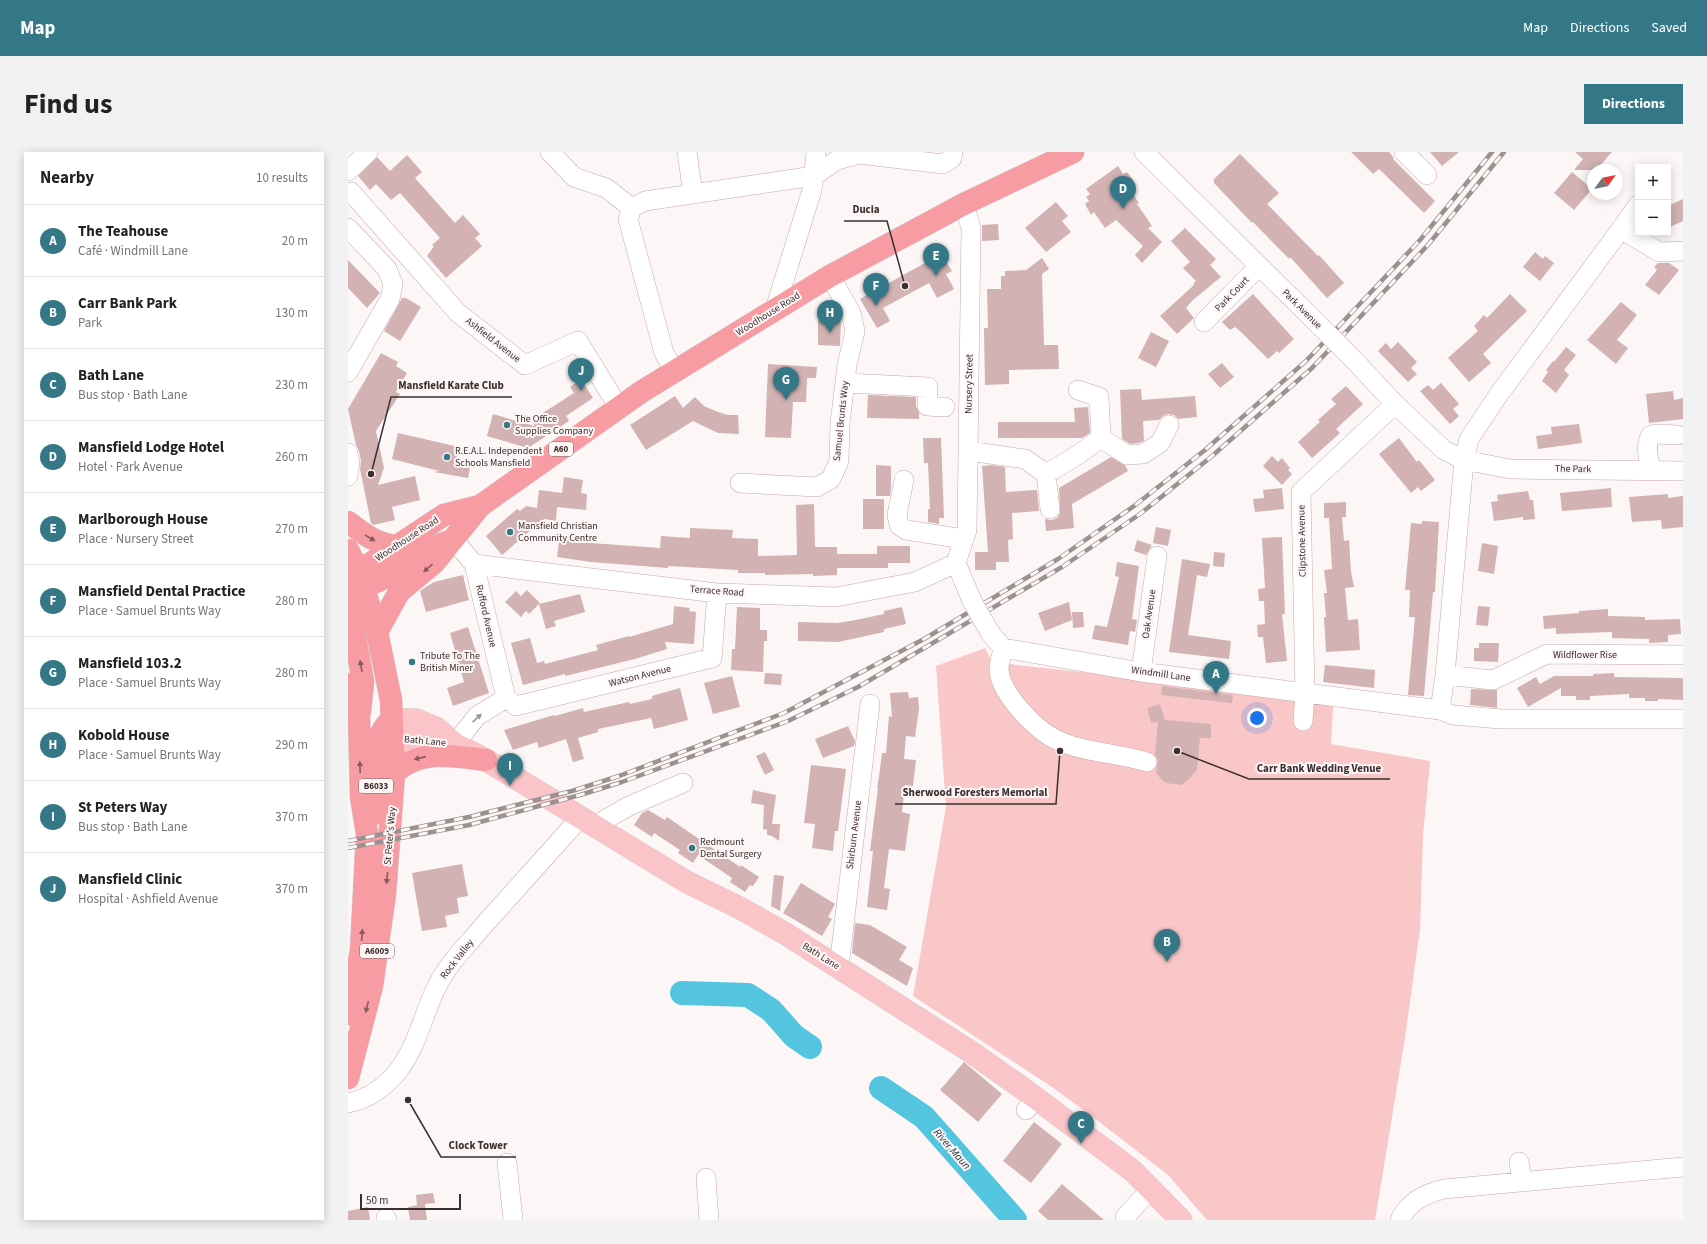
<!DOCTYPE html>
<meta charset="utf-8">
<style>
:root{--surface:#fff;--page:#f2f2f2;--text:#222;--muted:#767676;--line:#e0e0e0;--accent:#347888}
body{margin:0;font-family:"Source Sans 3",sans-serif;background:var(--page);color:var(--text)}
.controls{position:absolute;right:12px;top:12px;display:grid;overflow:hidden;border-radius:0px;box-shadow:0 2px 10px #0003}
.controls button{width:36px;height:36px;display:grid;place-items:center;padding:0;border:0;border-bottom:1px solid var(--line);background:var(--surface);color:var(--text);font:20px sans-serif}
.compass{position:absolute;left:1239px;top:12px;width:36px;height:36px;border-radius:50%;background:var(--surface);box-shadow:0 2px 10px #0003;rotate:57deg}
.scale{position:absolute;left:12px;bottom:10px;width:101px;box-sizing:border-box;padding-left:4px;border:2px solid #3b2e2e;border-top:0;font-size:11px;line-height:14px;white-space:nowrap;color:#3b2e2e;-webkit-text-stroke:3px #fdf6f6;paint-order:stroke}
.you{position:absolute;left:909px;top:566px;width:14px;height:14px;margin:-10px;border:3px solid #fff;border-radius:50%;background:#1a73e8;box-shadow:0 0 0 6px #1a73e833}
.badge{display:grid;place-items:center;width:26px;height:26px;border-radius:50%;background:var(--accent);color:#fff;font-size:13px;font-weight:700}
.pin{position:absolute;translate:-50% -33px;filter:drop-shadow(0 1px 2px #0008)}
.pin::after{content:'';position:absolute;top:21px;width:14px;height:12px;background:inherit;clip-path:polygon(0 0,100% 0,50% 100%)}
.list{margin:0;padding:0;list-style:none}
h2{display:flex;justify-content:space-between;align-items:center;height:52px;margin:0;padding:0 16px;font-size:17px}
h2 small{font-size:13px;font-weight:400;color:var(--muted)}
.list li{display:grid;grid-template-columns:26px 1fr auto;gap:12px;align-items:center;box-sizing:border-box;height:72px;padding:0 16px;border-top:1px solid var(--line)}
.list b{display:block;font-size:15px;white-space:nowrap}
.list p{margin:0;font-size:13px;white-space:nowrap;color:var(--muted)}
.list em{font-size:13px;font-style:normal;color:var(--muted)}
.map{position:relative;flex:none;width:1335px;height:1068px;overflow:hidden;border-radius:0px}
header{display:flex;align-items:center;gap:24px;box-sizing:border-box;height:56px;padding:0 20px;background:var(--accent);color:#fff}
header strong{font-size:19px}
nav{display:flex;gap:22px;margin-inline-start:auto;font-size:14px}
.intro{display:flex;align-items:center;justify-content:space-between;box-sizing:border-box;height:96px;padding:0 24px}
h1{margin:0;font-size:28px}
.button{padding:10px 18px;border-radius:0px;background:var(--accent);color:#fff;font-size:14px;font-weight:700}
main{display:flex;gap:24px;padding:0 24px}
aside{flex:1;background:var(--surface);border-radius:0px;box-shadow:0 2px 10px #0003}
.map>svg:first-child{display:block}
</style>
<header>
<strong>Map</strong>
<nav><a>Map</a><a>Directions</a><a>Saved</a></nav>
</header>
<div class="intro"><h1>Find us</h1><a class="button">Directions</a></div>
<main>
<aside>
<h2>Nearby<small>10 results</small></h2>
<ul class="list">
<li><span class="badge">A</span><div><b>The Teahouse</b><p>Café · Windmill Lane</p></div><em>20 m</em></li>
<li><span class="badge">B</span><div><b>Carr Bank Park</b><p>Park</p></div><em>130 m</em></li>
<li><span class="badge">C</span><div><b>Bath Lane</b><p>Bus stop · Bath Lane</p></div><em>230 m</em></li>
<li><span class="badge">D</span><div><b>Mansfield Lodge Hotel</b><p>Hotel · Park Avenue</p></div><em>260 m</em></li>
<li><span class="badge">E</span><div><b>Marlborough House</b><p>Place · Nursery Street</p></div><em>270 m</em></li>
<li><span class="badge">F</span><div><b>Mansfield Dental Practice</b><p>Place · Samuel Brunts Way</p></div><em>280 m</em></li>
<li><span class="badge">G</span><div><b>Mansfield 103.2</b><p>Place · Samuel Brunts Way</p></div><em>280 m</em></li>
<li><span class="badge">H</span><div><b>Kobold House</b><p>Place · Samuel Brunts Way</p></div><em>290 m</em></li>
<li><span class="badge">I</span><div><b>St Peters Way</b><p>Bus stop · Bath Lane</p></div><em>370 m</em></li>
<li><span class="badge">J</span><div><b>Mansfield Clinic</b><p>Hospital · Ashfield Avenue</p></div><em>370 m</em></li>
</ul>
</aside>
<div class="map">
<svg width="1335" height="1068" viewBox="0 0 1335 1068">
<rect width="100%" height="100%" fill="#fdf6f6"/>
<path fill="#fac7c9" d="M637,496L643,508L668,513L790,526L985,554L983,592L1082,609L1075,684L1072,777L1057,886L1027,1068H859L820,1023L745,965L704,935L565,844L598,655L588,514Z"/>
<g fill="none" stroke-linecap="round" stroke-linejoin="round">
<path stroke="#54c5df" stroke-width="24" d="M334,841L400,843L423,858L446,884L462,895
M533,936L576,965L667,1068"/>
</g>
<path fill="#d2b2b3" d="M1003,0H1041L1046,6L1045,7L1087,49L1076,61L1031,17L1025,22Z
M1082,0H1111L1094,14Z
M1227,0H1264L1248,18H1226L1235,7Z
M892,2L931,41L919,52L970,104L971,103L996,131L979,146L942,105L941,107L905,70L904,71L866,31V27Z
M59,3L74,20L67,26L107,71L115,63L132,82L127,86L134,94L98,126L79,104L86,94L84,93L92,86L52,41L43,48L28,32L22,38L10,24L29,5L42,19Z
M770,14L775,22L779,20L785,28L781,30L785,36L782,38L791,51L789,52L804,74L800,76L814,90L794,111L787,103L795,94L768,68L757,76L746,60L743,63L737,52L741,49L738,45L742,42L738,37Z
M1224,20L1244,37L1226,58L1206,41Z
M1335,47V69L1320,76V54Z
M708,50L720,64L714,69L723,80L698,100L677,76Z
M650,72L651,88L634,89V73Z
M837,76L868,107L862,113L873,125L845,148L838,156L846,166L829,182L812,164L846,133L845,132L848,129L835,116L842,110L823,89Z
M1187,100L1195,107L1197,104L1206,111L1192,129L1175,115Z
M593,102L604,119L598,122L606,137L589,146L581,131L535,156L542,169L529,176L512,147Z
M694,106L701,117L694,122L696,193H710L711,217L661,218V232L637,233L636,176H640L639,137H653V124H657V119L678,118Z
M0,108L32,141L19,156L0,136Z
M1310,111H1321L1331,118L1311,143L1297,133L1309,118L1306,115Z
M905,142L946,187L931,201L929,199L920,207L892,179L887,175L882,178L874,170Z
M1162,142L1179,159L1135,202L1143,211L1121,230L1100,206L1130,179L1126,174L1136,163L1139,166Z
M54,146H58L73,155L52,189L36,179Z
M1273,150L1289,163L1269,188L1280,196L1268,212L1239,188Z
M470,168H493L492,194L470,193Z
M803,180L821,189L808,215L790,206Z
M1050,190L1069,210L1063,216L1069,222L1060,230L1030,199L1038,191L1043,197Z
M1218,195L1228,203L1216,218L1221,223L1208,241L1194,229L1200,220L1198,218L1205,209L1206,210Z
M33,201L50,210L48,214L59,221L48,240L52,242L28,279L36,316L30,333L67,324L72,348L44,355L47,368L25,373L23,371L12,317L13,309L11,299L8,293L0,257Z
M874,211L886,225L872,236L860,222Z
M420,212L469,215L468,226H459L458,250H445L443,286L417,285Z
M233,227L245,246L218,264L221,269L180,296L139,284L145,262L186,274L187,266L226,241L222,235Z
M1093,231L1111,252L1105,257L1111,264L1102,272L1072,239L1080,233L1085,238Z
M998,234L1015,252L988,277L992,281L964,306L950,290L972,270L970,268L988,252L983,247Z
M793,237L794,248L847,244L849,265L830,267L826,263L820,262L815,264L811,268L795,269L796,289L791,291L782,292L774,287L772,238Z
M1325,239L1326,248L1335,246V267L1301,271L1298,242Z
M520,243L568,245V254L571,261V267L519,266Z
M327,244L335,256L347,245L356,254L370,260L380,263H390L391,282L370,281L345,269L298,298L282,273Z
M740,255L742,281L734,286H650V270H727L726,256Z
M1231,272L1234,291L1190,297L1188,284L1204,282L1203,275Z
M50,281L111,295L107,312L122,316L120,326L86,320L91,319L44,307Z
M575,286H593L596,366H591V372L580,370V357H582L580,311H576Z
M1051,286L1069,310L1071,308L1087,328L1073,339L1070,335L1063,341L1031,302Z
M924,304L930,310L934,306L942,316L940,318L944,322L934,333L915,314Z
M763,305L777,313L780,319L724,352L726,376L698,379L697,367L704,368L709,366L712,361L711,336Z
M528,313L543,314V335L542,344H528Z
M643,313L657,315L658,340L689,338L691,359L664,361L665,387L660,388L661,410H648V418H627V400H640L634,314Z
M216,325L235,328L233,341L239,342L238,358L209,355L208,369L196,367L154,403L138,384L169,357L172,359L178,354L189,356L191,338L214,341Z
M934,336L936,357L907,360L905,347L916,346L915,338Z
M1263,336L1264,355L1214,359L1212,341Z
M1180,339L1182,348H1185L1187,367L1175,368V365L1146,369L1143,350L1150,349L1149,343Z
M1320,342V346L1335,344V375L1314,377L1313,368L1284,370L1281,345Z
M515,347H536V377H515Z
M998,350V365H994L996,389L1001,388L1003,419L1006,435L997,436L1000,468L1010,467L1012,498L978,500L976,465H978L976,441H979L976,418L984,417L981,366H976V351Z
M466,352L467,395H489V402H529V394H562V411H540V416H489V423L465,424V422L417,423V421H390V418L320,414V416L243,410L209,405L212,383L230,385L229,390L312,396L313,384L342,386V376L385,378L384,386L410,387V404L449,403L448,353Z
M1074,369L1091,370L1087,440H1085L1076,544L1060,543L1067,465H1061L1062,438H1057L1063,371L1074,372Z
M808,375L823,378L820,394L805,391Z
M934,385L937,462H934L939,509L918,511L915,485H910L909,473L917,472L916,449H911L910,437L917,436L914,386Z
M789,388L804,393L798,403L786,399Z
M1134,391L1150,394L1146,422L1130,419Z
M866,400L877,401L876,415L865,414Z
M834,407L862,412L859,425L849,423L840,483L883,489L881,507L821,500Z
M769,410L791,414L784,467L789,468L787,480L782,479L780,493L744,487L747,473L759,475L771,425L767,424Z
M115,423L121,448L78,460L72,439L86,430Z
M179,438L192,451L181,462L178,459L173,465L157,450L168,439L173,444Z
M232,442L237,460L206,469L208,474L198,477L191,452Z
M721,450L724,468L697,479L690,461Z
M326,454L342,456L341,459L348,460L346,492L317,490L319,497L287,507L217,524V522L175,533L163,491L182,486L189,511L196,509L197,512L250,498L248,493L281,484V485L325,472Z
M1130,454L1142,455L1140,474L1128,473Z
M389,455L412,456V478H419V489H416L415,520L383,518L384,497H387Z
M554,455L558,472L536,477V480L490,490L450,489V470L489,471L508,468L536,462V459Z
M1260,457V464L1297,465V468L1332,467L1333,482L1320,483V490L1301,491V487L1264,486V480L1208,482V476L1196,477L1195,464L1231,461V459Z
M724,460H735L736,475L725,476Z
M120,475L141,541L105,554L99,536L116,530L102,481Z
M1131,491H1151L1150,510L1126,509V496H1131Z
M977,513L1027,518L1026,536L975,530Z
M417,521L434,522L433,533L416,532Z
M1266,521V525L1335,526V548L1310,547V549H1297V546H1281V542L1242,544V548H1228V544H1213V536L1180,555L1169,536L1188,525L1192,532L1206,524H1245V522Z
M384,524L392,555L365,562L356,531Z
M814,534L885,543L884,551L813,543Z
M332,536L340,568L306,577L303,566L250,577V580L230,586L236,607L225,610L218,587L191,596L189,590L165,598L156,578L206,563L207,564L235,556L236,560L281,550L282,552L304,547V544Z
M1123,537L1149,538V556L1122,553Z
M560,540L561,546L570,545L571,557L567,585L558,584L556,607L568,608L565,634L557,633L554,660L562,662L557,699L541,697L536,736L542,737L539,758L519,755L525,699H522L530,636H529L531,624L534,601H538L541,564L544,565L542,541Z
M812,552L817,568L863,572V586H852L849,618L839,629L833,633L818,631L812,626L808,620L810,608L807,602L810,570L803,571L799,556Z
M500,574L507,589L506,594L475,606L467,587Z
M417,600L426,618L417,623L408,604Z
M463,613L498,617L490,679H487L485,699L464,696L467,672L456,671Z
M405,638L428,643L424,672H432L431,689L424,684L419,683V678L415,677L416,653L403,651Z
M300,658L317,668L319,665L392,715L393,713L411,725L405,734L402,733L397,740L382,730L384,726L350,703L345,711L330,701L332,698L306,681L304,685L286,673L294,661Z
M114,712L120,744L109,746L111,761L97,764L99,775L74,779L64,721Z
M426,723L436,724L432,759L423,754Z
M453,731L487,752L480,765L484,767L474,784L435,761Z
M507,771L522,773L559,795L551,808L565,816L559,834L504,801Z
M616,910L654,942L630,970L592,938Z
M686,970L714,992L683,1031L655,1009Z
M714,1032L756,1068H700L690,1059Z
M85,1041L87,1051L77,1052L79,1068H62L60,1055L69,1053L68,1043Z
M20,1055L22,1068H0V1059Z"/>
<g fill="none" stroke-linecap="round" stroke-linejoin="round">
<g stroke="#c8a8a9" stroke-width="20">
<path id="minor" d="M202,0L226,25L258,36L284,56
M339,0L345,42
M796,0L973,175
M1056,0L1079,23
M0,19L20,0
M3,40L110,161L177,213L230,189L271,256
M1290,53L1273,77L1311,100L1335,99
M0,76L39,117L45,132L42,147L0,220
M427,157L464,38L468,0
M856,170L911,114
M1006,208L1047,252L1096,298L1116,308L1162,317L1335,319
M327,220L316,201L280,67L284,56L297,49L466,24L489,8L511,2L595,12L604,6L605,0
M497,231L580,235L579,254L597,255
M753,286L779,303L795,302L812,291L821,273
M620,299L677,307L698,322L702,357
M0,301L2,311L0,324
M1303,318C1301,307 1296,293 1303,283L1308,282L1330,283
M698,322L728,304L753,286L751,245L730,238
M556,328L549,363L551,373L558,378L616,387
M392,331L469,335L483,327L491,309L492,271L499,213L507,179L503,161L482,124
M105,387L126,412L158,546
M608,411L619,378L623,76L616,52
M608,411L625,451
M126,412L369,441L488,445L567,430L608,411
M643,482L655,496L793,520L1092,558L1105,563L1153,567H1335
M655,496C654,503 651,510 651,517C651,540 687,577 707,587C732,600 770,601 799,610
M793,520L809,404
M1097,523L1145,528L1199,502L1335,503
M158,546L168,554L364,506L369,441
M1092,558L1097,523L1116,308L1121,287L1151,242L1273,77
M955,569L957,542L953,340L1047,252
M107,592L129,564L158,546
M246,674L281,654L335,631
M491,815L522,552
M0,951C20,947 37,935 50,919C74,888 77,847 100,816C110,801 124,788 135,774C167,738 200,702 232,666
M678,958L688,946
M1171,1010L1174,1030
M159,1011L165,1068
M358,1026L361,1068
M777,1065L803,1037
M38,1066L39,1068
M1052,1068C1060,1050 1079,1041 1096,1037L1335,1015"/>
</g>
<g stroke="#d4d1d1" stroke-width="23">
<path id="major" d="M44,567L69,568L88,576L107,592L138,608L339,730L392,756L438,782L623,900L677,938L785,1019L833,1068
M46,587L107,592"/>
</g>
<g stroke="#d4d1d1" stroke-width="23">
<path id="highway" d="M0,370C17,383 27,391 48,394
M0,398L11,419L29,480L43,548L46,621L37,742L24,834L0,926
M2,429L11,419L96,363L132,354
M3,434C30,438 53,412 75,400C84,395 95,392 104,388
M0,445L15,530L12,559
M29,480L51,440L86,411L132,354L293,240L482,124L616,52L725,0
M0,532L11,566L13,645L19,682L13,798L5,843L0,862
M46,621C74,596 105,604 138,608
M24,663L27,654C28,643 29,631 29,619C30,598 26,583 44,567"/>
</g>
<use href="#minor" stroke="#fff" stroke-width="19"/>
<use href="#major" stroke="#fbc4c8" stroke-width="22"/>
<use href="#highway" stroke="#f89ca4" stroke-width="22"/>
<g stroke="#9b9191" stroke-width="4.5">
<path id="rail" d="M0,689L121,665L224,639L271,624L436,561L576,487L710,407L786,354L857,298L958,209L1072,88L1144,0
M0,696L121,673L232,643L274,630L440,569L510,535L714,415L792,362L863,305L964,216L1079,94L1156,0"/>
</g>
<use href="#rail" stroke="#fdf6f6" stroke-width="3" stroke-dasharray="9" stroke-linecap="butt"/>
<g stroke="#c8a8a9" stroke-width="20" stroke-linecap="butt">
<path id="minor-bridge" d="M973,175L1006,208
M625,451L643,482"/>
</g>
<use href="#minor-bridge" stroke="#fff" stroke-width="19"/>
</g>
<defs><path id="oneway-solid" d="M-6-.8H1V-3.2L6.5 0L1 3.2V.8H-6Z"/></defs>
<g fill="#875a5d">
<use href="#oneway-solid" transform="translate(22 386) rotate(31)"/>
<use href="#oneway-solid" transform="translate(80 416) rotate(140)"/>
<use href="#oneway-solid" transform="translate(13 514) rotate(-100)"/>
<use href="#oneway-solid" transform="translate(72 606) rotate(167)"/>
<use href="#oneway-solid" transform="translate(12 615) rotate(-92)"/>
<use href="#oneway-solid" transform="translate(39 726) rotate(95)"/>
<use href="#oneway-solid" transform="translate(14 783) rotate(-86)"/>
<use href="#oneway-solid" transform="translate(19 855) rotate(104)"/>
</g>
<use fill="#9d9696" href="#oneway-solid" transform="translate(129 566) rotate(-43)"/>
<g fill="#347888" stroke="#fdf6f6" stroke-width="1.5">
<circle cx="159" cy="273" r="4"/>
<circle cx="99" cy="305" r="4"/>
<circle cx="162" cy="380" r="4"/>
<circle cx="64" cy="510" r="4"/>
<circle cx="344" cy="696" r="4"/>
</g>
<g text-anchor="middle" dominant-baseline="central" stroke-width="4" stroke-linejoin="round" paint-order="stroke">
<g fill="#fdf6f6" stroke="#756a6a" stroke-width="1">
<rect x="201" y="290" width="24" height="14" rx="3"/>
<rect x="11" y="627" width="34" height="14" rx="3"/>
<rect x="12" y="792" width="34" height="14" rx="3"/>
</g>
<g font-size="9" font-weight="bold" fill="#3b2e2e">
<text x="213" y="297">A60</text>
<text x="28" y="634">B6033</text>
<text x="29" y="799">A6009</text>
</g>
<g font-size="10" fill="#3b2e2e" stroke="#fdf6f6">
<text transform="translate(884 142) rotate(-46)">Park Court</text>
<text transform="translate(954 157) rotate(45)">Park Avenue</text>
<text transform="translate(420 162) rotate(-32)">Woodhouse Road</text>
<text transform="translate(145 188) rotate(38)">Ashfield Avenue</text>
<text transform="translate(621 232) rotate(-89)">Nursery Street</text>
<text transform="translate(493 269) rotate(-84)">Samuel Brunts Way</text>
<text transform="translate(1225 317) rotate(1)">The Park</text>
<text transform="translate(59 387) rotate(-33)">Woodhouse Road</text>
<text transform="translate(954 389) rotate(-91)">Clipstone Avenue</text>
<text transform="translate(369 439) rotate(4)">Terrace Road</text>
<text transform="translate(801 462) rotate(-82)">Oak Avenue</text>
<text transform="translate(138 464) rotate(77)">Rufford Avenue</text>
<text x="1237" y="503">Wildflower Rise</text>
<text transform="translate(813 522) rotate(8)">Windmill Lane</text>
<text transform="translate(292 524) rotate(-14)">Watson Avenue</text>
<text transform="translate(77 589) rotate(5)">Bath Lane</text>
<text transform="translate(506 683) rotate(-83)">Shirburn Avenue</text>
<text transform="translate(42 684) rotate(-85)">St Peter's Way</text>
<text transform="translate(473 804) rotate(32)">Bath Lane</text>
<text transform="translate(109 807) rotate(-52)">Rock Valley</text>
</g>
<g font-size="10" fill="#3b2e2e" stroke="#fdf6f6" text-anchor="start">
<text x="167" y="267">The Office<tspan x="167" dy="12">Supplies Company</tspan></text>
<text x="107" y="299">R.E.A.L. Independent<tspan x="107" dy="12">Schools Mansfield</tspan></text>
<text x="170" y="374">Mansfield Christian<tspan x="170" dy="12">Community Centre</tspan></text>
<text x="72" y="504">Tribute To The<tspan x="72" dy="12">British Miner</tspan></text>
<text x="352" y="690">Redmount<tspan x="352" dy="12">Dental Surgery</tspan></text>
</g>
<g font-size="11" font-style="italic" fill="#1b2f34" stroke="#fdf6f6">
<text transform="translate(604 997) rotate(49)">River Maun</text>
</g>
</g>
<path fill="none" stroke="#3b2e2e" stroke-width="1.5" d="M557 134L539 69H496M23 322L43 245H164M829 599L901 627H1042M712 599L708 652H547M60 948L93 1005H168"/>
<g fill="#3b2e2e" stroke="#fdf6f6" stroke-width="1.5">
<circle cx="557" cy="134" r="4"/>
<circle cx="23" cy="322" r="4"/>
<circle cx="829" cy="599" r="4"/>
<circle cx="712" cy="599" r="4"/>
<circle cx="60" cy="948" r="4"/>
</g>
<g font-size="11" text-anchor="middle" font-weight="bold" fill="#3b2e2e" stroke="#fdf6f6" stroke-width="4" stroke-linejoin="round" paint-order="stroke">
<text x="518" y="61">Ducia</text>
<text x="103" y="237">Mansfield Karate Club</text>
<text x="971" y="620">Carr Bank Wedding Venue</text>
<text x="627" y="644">Sherwood Foresters Memorial</text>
<text x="130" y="997">Clock Tower</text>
</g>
</svg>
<div class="controls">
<button>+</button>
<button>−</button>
</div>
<svg class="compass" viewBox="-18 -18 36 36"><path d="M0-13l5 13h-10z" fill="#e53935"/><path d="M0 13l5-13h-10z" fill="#767676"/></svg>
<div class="scale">50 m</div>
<div class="you"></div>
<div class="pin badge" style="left:868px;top:542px">A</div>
<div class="pin badge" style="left:819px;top:810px">B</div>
<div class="pin badge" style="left:733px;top:992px">C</div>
<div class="pin badge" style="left:775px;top:57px">D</div>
<div class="pin badge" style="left:588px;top:124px">E</div>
<div class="pin badge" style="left:528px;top:154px">F</div>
<div class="pin badge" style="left:438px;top:248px">G</div>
<div class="pin badge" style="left:482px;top:181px">H</div>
<div class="pin badge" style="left:162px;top:634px">I</div>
<div class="pin badge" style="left:233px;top:239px">J</div>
</div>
</main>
